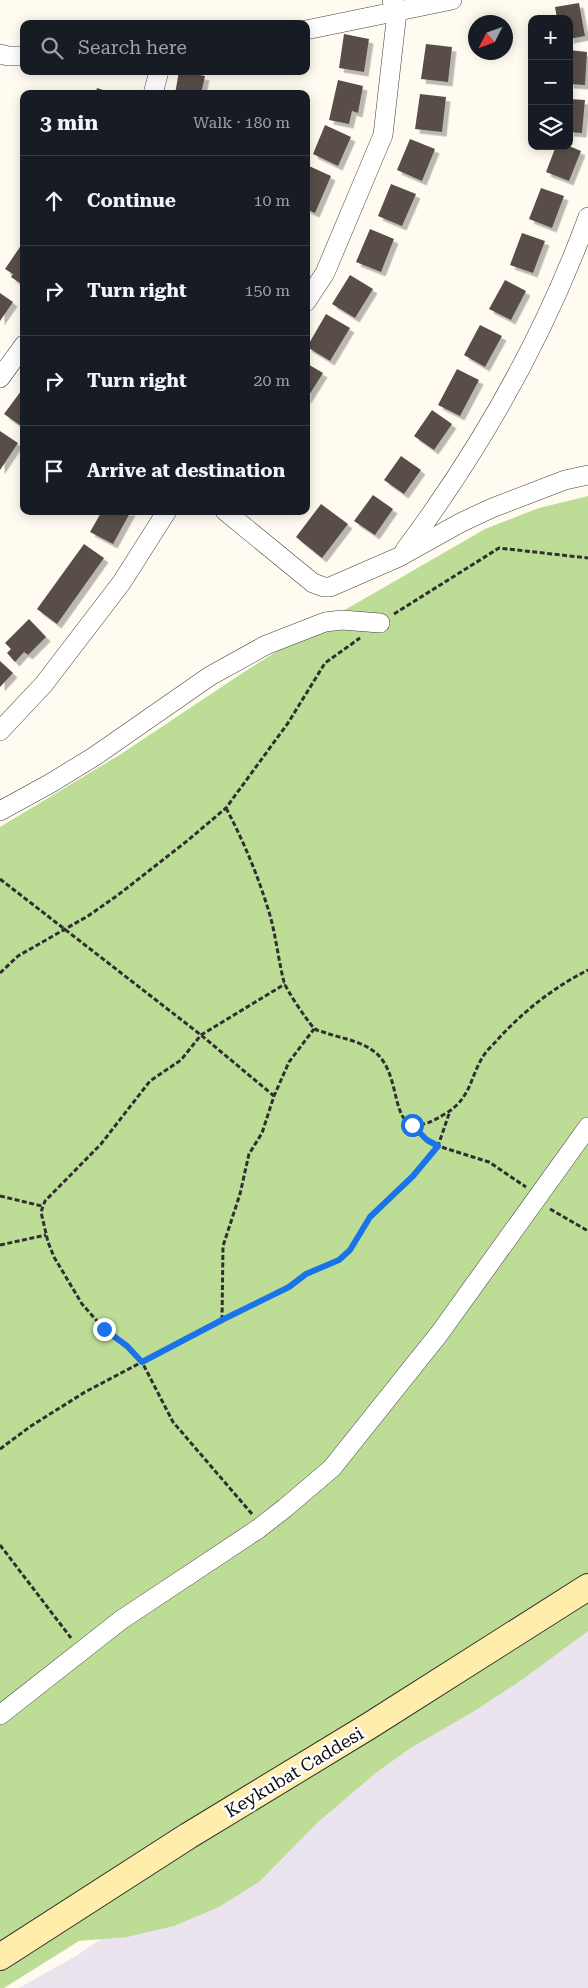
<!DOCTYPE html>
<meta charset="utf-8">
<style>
:root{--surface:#171b24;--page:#20242c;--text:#f1f3f6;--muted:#9ea1a6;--line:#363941}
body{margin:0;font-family:"Roboto Serif",serif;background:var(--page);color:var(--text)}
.controls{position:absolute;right:15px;top:15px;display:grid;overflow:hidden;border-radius:10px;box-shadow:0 2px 12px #0003}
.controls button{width:45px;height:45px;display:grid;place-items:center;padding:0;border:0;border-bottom:1px solid var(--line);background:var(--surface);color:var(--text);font:25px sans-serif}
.compass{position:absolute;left:468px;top:15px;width:45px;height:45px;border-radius:50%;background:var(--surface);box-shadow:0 2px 12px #0003;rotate:228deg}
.stop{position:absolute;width:15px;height:15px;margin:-11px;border:4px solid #1a73e8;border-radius:50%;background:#fff}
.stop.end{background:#1a73e8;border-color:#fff;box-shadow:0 1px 5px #0008}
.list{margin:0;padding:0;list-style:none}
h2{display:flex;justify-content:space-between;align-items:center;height:65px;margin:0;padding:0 20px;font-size:21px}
h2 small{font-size:16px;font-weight:400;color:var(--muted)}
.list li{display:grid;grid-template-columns:32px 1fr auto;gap:15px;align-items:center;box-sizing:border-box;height:90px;padding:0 20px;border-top:1px solid var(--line)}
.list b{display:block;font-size:19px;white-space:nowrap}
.list em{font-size:16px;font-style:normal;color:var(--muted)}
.icon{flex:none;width:28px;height:28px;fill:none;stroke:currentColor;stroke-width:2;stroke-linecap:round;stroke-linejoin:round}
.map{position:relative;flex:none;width:588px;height:1988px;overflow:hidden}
.search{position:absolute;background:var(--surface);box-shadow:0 2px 12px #0003;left:20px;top:20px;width:290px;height:55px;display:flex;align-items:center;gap:12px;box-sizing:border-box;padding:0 18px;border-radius:10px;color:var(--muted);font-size:19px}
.panel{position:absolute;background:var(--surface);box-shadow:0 2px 12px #0003;left:20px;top:90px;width:290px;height:425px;border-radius:10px}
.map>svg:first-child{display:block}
</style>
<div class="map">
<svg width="588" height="1988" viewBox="0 0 588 1988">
<defs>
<filter id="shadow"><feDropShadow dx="4.5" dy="4.5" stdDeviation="0" flood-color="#0004"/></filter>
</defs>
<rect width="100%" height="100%" fill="#fffbf0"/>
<path fill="#ebe3ed" d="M588,1599V1988H19L74,1957L430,1721Z"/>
<path fill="#bddd96" d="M588,496V1631L523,1679L476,1710L409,1749L377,1772L318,1822L260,1881L240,1894L219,1907L174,1926L127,1937L79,1941L4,1988H0V827L121,754L238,676L310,630L485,529L539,508Z"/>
<path fill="#584e4a" filter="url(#shadow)" d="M579,3L585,36L569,39V19H557L555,7Z
M344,34L369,39L364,72L339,68Z
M426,44L452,47L448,82L421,79Z
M569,50L587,52L585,85L569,84Z
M179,71L205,76L201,94H175Z
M338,80L363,86L358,113L352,111L349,124L329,120Z
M97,88L112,93V94H95Z
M420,94L446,97L442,132L415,129Z
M569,99L585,100L582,133L569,132Z
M325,125L351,137L338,166L313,154Z
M410,139L435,149L422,181L397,170Z
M556,146H569L581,151L569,181L546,172Z
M309,166L331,176L315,213L306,209V171Z
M391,184L416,194L402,226L378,216Z
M541,188L564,196L552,228L529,219Z
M370,229L394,239L381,272L356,262Z
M522,233L545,241L533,273L510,265Z
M24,241V277L20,283L11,277L13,274L5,269Z
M350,275L373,289L355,318L332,304Z
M505,280L526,291L511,320L489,309Z
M0,293L13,302L0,321Z
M326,314L350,328L330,361L307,347Z
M480,325L502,336L485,367L464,355Z
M306,363L323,373L306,400Z
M457,369L479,380L460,416L438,405Z
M24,387V428L4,414Z
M432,410L452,424L434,450L414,436Z
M0,431L18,443L0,470Z
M401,456L421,470L404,494L384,480Z
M373,495L393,509L375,535L354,521Z
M321,504L348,524L322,558L296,537Z
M102,511H131L113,544L90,532Z
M84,544L104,558L57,624L37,609Z
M29,619L46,637L28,655L24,652L15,662L7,653L11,649L5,643Z
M0,661L13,673L0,687Z"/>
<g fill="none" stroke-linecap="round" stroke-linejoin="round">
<g stroke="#414141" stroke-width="20">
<path id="street" d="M306,30L452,0
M0,54L8,56H24
M153,94L159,71
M306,302L325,273L383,135L397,12L392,0
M0,378L24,345
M225,511L313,583L324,587H330L399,557L460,523L492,508L565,480L588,475
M405,550C481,448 544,337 588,217
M0,731L44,684L122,582L167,511
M0,811L51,783L95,756L210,676L266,645L325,622L342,620L380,623
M0,1715L121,1620L258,1529L285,1508L332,1468L439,1334L588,1127"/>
</g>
<g stroke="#303030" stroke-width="28">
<path id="secondary" d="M0,1957L188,1836L369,1726L588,1587"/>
</g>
<path stroke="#303030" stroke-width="3" stroke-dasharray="5 2.5" stroke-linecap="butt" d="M394,614L499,548L588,558
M226,808C244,842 258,876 269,912C276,935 278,959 284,982C287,991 306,1019 313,1027C316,1031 321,1031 326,1033C344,1039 367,1042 380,1057C406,1087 385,1153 448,1112C472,1096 470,1076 484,1055C488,1049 494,1044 499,1038C524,1011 554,987 588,970
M0,879L201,1035L274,1096
M0,973L18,956L88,916L118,895L187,841L226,808L288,723L325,663L360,638
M413,1125L427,1141L438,1146L489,1162L526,1187
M0,1196L42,1206
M550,1209L588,1231
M0,1245L46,1235
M222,1320L223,1246L240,1194L249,1154L262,1133L274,1096L289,1062L314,1029
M0,1449L31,1426L85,1392L222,1320L289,1287L306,1274L339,1260L350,1250L370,1217L413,1176L438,1146L450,1111
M252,1514L173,1422L142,1362L127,1346L104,1329L82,1304L54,1257L48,1242L41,1212L45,1201L101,1144L150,1081L181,1060L201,1035L285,984
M0,1545L71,1638"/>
<use href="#street" stroke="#fff" stroke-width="19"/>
<use href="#secondary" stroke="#ffedab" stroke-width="26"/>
</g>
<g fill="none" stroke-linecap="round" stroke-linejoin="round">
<path stroke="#1a73e8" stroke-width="6" d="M104,1329L127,1346L142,1362L222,1320L289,1287L306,1274L339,1260L350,1250L370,1217L413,1176L438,1146L427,1140L412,1125"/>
</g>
<g text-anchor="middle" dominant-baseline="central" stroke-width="5" stroke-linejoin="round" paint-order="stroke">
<g font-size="18" fill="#0e0e0e" stroke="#fff">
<text transform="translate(294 1772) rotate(-31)">Keykubat Caddesi</text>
</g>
</g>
</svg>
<div class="controls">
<button>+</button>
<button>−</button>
<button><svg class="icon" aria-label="layers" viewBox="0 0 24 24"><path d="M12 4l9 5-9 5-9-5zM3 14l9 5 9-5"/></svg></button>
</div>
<svg class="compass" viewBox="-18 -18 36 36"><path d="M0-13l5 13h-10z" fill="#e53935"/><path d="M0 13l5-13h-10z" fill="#9ea1a6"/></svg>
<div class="stop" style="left:412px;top:1125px"></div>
<div class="stop end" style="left:104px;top:1329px"></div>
<div class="search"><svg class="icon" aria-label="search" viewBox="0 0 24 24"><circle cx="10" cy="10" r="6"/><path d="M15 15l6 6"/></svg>Search here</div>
<section class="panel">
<h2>3 min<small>Walk · 180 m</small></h2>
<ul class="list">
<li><svg class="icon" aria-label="ahead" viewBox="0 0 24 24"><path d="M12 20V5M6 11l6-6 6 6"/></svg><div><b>Continue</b></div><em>10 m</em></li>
<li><svg class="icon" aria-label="right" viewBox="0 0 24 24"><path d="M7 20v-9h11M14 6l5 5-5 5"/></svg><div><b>Turn right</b></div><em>150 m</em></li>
<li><svg class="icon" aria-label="right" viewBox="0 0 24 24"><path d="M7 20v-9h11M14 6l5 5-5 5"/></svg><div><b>Turn right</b></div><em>20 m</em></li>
<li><svg class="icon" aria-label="arrive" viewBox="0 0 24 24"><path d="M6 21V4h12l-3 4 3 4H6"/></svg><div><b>Arrive at destination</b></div></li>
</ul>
</section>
</div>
